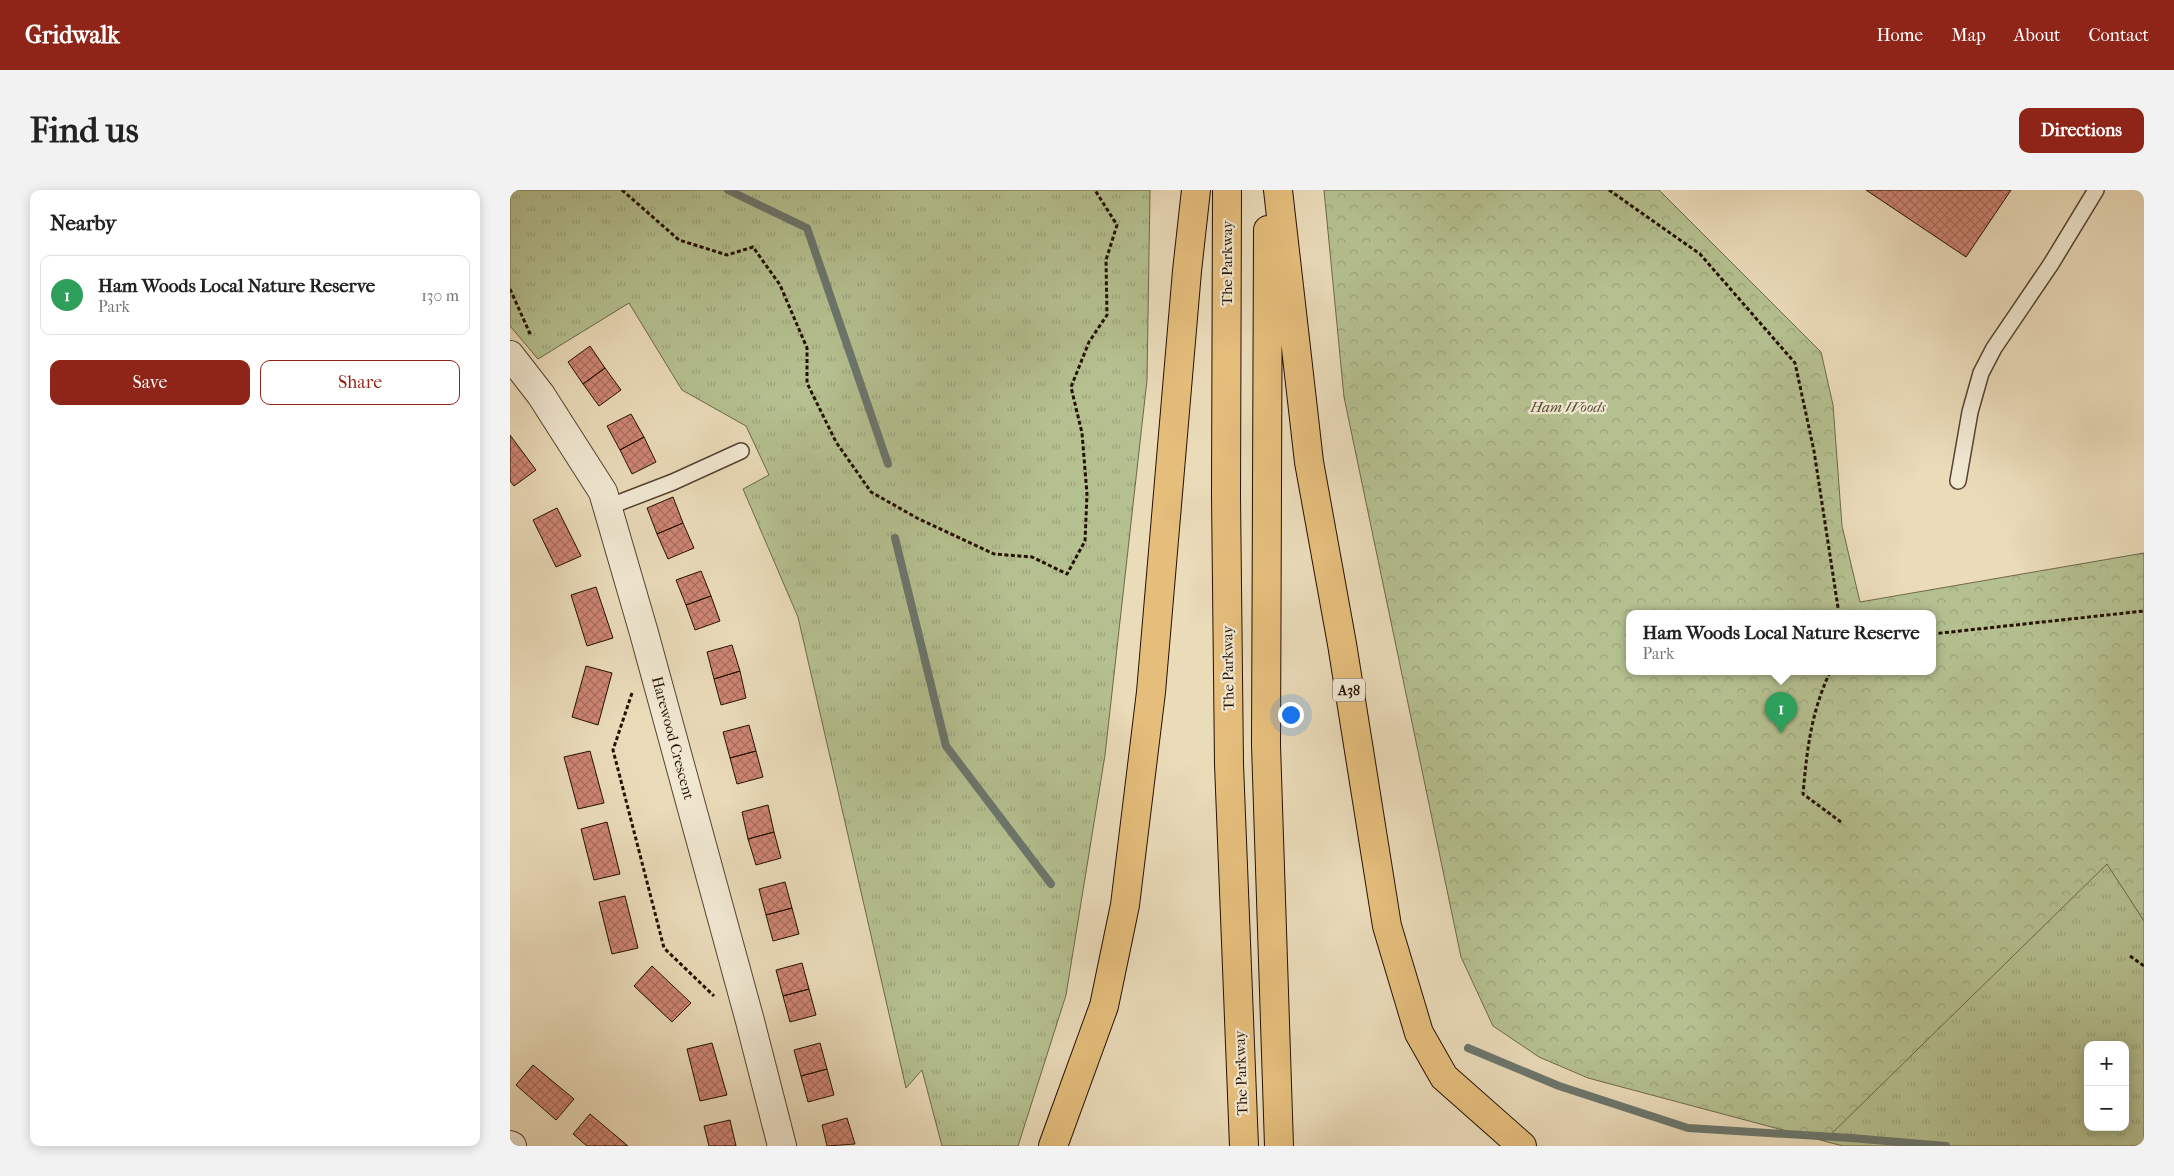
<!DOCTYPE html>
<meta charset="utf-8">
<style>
:root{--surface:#fff;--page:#f2f2f2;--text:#222;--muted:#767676;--line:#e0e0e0;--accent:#8f2418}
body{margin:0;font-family:"IM FELL French Canon",serif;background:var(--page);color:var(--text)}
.controls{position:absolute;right:15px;bottom:15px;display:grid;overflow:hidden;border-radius:10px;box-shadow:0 2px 12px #0003}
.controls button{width:45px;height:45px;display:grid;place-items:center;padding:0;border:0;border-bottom:1px solid var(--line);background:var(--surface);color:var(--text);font:25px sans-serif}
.you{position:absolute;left:780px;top:524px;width:18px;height:18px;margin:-12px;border:4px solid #fff;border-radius:50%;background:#1a73e8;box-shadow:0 0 0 8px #1a73e833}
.badge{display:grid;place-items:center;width:32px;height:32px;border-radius:50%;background:var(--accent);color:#fff;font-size:16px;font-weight:700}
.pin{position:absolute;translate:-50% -41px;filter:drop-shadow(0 1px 2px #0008)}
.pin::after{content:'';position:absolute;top:26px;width:18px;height:15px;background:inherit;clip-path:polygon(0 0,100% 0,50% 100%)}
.popup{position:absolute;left:1116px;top:420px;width:310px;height:65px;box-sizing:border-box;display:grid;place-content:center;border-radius:10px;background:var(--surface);filter:drop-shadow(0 1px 4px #0005);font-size:16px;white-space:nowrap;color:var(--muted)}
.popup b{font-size:19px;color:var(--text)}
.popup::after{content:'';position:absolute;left:50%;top:100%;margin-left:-10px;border:10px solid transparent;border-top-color:var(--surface)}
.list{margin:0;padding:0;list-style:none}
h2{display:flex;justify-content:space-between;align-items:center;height:65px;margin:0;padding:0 20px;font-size:21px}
h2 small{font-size:16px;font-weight:400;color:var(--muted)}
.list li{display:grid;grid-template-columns:32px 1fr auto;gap:15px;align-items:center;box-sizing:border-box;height:80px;margin:0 10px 10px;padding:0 10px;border:1px solid var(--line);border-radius:10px}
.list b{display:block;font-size:19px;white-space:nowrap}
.list p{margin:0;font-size:16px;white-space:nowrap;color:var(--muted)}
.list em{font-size:16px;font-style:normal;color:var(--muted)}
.actions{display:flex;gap:10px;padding:15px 20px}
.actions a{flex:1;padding:11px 0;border:1px solid var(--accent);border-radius:10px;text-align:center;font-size:18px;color:var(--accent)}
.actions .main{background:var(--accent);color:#fff}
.map{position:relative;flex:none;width:1634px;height:956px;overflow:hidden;border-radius:10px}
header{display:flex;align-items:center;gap:30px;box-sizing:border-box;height:70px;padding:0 25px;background:var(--accent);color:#fff}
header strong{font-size:24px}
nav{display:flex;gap:28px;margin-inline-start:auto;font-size:18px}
.intro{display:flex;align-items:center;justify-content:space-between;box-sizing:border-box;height:120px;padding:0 30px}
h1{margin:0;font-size:35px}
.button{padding:12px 22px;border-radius:10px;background:var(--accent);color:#fff;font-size:18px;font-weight:700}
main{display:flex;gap:30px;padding:0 30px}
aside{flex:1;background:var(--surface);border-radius:10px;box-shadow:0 2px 12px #0003}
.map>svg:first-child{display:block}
</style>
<header>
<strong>Gridwalk</strong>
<nav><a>Home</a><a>Map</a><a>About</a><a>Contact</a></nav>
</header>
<div class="intro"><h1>Find us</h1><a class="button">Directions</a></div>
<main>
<aside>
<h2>Nearby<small></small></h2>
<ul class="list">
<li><span class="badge" style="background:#2e9e5b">1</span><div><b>Ham Woods Local Nature Reserve</b><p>Park</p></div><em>130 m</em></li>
</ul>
<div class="actions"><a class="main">Save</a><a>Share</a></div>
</aside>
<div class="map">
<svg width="1634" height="956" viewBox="0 0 1634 956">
<defs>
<pattern id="grass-tufts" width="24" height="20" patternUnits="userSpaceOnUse" patternTransform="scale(1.25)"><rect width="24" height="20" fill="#b5c090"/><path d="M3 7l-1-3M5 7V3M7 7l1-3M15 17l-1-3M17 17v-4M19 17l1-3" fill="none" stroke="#9ca47b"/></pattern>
<pattern id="forest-crowns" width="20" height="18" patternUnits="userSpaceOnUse" patternTransform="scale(1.25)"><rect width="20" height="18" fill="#b5c090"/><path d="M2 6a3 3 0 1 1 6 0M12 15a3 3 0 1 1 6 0" fill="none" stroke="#9ca47b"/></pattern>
<pattern id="building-cross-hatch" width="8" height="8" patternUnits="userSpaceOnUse" patternTransform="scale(1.25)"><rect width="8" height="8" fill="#cf8674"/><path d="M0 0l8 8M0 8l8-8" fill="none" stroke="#a86c5d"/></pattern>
</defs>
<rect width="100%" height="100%" fill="#eadbb9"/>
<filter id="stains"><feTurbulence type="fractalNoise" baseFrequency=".004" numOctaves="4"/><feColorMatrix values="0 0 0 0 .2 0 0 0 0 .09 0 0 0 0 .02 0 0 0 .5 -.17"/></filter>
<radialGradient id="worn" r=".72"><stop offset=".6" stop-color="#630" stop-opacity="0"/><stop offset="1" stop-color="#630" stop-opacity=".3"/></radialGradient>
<path fill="url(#grass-tufts)" stroke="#6d6849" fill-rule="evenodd" d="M0,0H640L637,190L595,565L556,805L508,956H432L412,880L396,898L288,427L233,299L259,285L236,236L172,200L119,113L28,169L0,136Z
M1598,674L1634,731V956H1333L1314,951L1336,732ZM1578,855H1615V937H1578Z"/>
<path fill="url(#forest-crowns)" stroke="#6d6849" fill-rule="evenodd" d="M814,0H1149L1311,162L1323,215L1332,336L1350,412L1634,363V731L1597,674L1314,951L1078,888L1029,867L983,836L951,767L834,207ZM1120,424H1422V482H1120Z"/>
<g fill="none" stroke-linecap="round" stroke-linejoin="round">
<path stroke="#6b766d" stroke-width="8" d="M218,0L297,38L378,274
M385,348L436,556L541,694
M958,858L1049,896L1178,938L1341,948L1436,956"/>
</g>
<path fill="url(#building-cross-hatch)" stroke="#251002" d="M1356,0H1501L1456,67Z
M80,156L95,178L73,194L58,172Z
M95,178L111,200L89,216L73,194Z
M121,224L134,247L110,260L97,236Z
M0,245L26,280L4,296L0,291Z
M134,247L146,272L122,284L110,260Z
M163,307L173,333L147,344L137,318Z
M47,318L71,366L46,377L23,330Z
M173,333L184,358L158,369L147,344Z
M191,381L201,406L176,415L166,390Z
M86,397L103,448L77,456L61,405Z
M201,406L210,431L185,440L176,415Z
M222,455L230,481L204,489L197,462Z
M76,476L102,483L88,535L62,527Z
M230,481L236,508L211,515L204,489Z
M239,535L246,561L220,568L213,542Z
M80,561L94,613L68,619L54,567Z
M246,561L253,587L227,594L220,568Z
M258,615L264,642L238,649L232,622Z
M97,632L110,684L84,690L71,639Z
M264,642L271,668L246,675L238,649Z
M275,692L282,718L256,725L249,699Z
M115,706L128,758L102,764L89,712Z
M282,718L289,744L263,751L256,725Z
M292,773L299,799L273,806L266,780Z
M142,776L181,813L162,832L124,796Z
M299,799L306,825L280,832L273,806Z
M202,853L217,905L190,911L177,859Z
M310,853L317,879L291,886L284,860Z
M23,875L64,909L46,930L6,895Z
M317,879L324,905L298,912L291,886Z
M80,924L118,956H77L63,944Z
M337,928L345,954L317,956L312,935Z
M220,930L226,956H199L194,936Z"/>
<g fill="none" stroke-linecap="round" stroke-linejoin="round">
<g stroke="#564330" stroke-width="18">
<path id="lane" d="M1448,291L1460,222L1471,183L1484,158L1541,74L1586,0
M98,317L163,292L231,261"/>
</g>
<g stroke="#564330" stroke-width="30">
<path id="street" d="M0,165L31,205L93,302L134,443L240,831L272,956
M0,955L2,956"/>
</g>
<g stroke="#251002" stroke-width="30">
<path id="highway" d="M717,0L716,306L719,574L734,956
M768,0L799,272L832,454L877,736L909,843L934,887L1012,956
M758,40L756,555L769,956
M543,956L594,816L615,715L641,502L677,81L686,0"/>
</g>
<path stroke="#251002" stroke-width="3" stroke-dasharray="4 2.5" stroke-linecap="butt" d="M112,0L169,50L217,65L243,57L270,95L297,158V193L326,252L361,302L407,328L484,364L522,367L557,384L575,351L577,304L572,243L561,197L579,152L597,125L596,70L607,35L585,0
M1099,0L1190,64L1285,173L1304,261L1329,424
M0,99L21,146
M1422,444L1634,421
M1320,482C1301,523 1297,559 1293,604L1331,632
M122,503L103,560L154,758L204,806
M1620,766L1634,776"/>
<use href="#lane" stroke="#f1e8d2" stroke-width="15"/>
<use href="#street" stroke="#f1e8d2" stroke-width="28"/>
<use href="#highway" stroke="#e5be7c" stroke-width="28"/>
</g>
<g text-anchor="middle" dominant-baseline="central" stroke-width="4.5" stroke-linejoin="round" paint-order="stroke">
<rect fill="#f1e8d2" stroke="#625140" stroke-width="1" x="823" y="488.5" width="32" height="23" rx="4"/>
<g font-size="14" font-weight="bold" fill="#251002">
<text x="839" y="500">A38</text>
</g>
<g font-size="15" fill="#251002" stroke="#f1e8d2">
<text transform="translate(717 73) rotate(-90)">The Parkway</text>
<text transform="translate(718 478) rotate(-91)">The Parkway</text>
<text transform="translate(163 548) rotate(75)">Harewood Crescent</text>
<text transform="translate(731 883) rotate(-92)">The Parkway</text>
</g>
<g font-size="15" font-style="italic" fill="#574e34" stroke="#f1e8d2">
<text x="1058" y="217">Ham Woods</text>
</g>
</g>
<rect width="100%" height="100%" filter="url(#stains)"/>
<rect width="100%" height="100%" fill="url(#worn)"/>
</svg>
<div class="controls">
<button>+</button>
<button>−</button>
</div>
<div class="you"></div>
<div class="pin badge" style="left:1271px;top:543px;background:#2e9e5b">1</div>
<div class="popup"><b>Ham Woods Local Nature Reserve</b>Park</div>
</div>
</main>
